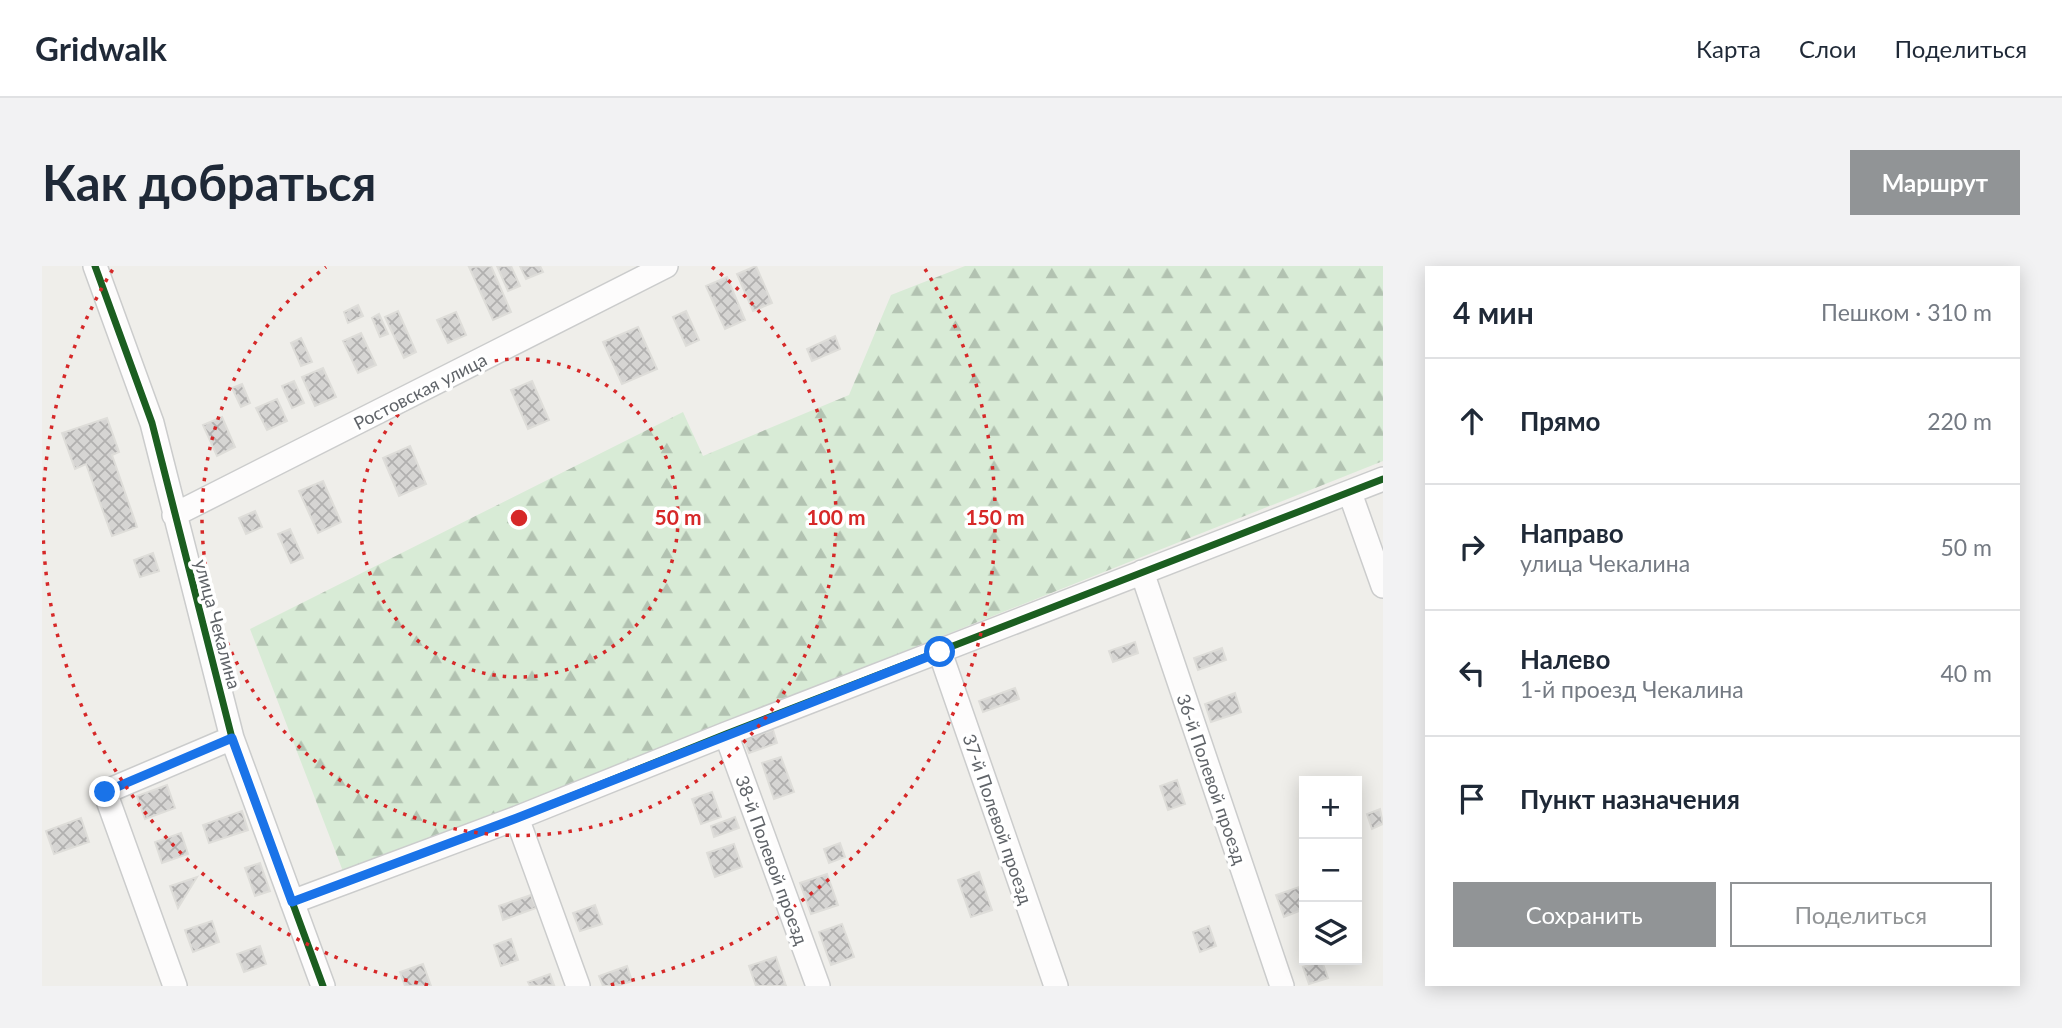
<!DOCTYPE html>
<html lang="ru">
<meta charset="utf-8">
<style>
:root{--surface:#fff;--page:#f2f2f3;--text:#1f2937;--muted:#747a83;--line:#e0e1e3;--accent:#919496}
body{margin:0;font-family:Lato,sans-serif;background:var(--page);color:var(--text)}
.controls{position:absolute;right:21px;bottom:21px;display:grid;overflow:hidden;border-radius:0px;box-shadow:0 4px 18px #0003}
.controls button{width:63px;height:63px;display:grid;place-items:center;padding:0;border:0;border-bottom:2px solid var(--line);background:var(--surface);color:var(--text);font:35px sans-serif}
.stop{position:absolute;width:21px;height:21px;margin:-16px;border:5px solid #1a73e8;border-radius:50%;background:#fff}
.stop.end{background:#1a73e8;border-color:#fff;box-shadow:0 2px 7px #0008}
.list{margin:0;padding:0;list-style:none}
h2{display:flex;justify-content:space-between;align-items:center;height:91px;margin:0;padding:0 28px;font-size:30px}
h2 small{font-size:23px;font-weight:400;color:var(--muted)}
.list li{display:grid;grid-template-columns:46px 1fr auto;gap:21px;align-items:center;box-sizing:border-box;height:126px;padding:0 28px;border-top:2px solid var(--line)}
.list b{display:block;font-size:26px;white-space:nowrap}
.list p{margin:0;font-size:23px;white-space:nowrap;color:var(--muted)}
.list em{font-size:23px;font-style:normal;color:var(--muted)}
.actions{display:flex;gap:14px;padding:21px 28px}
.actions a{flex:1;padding:16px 0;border:2px solid var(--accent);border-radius:0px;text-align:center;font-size:24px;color:var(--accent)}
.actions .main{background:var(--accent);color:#fff}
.icon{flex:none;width:38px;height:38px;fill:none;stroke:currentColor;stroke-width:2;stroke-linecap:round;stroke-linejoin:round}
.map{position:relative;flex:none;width:1341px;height:720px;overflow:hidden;border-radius:0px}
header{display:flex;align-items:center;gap:42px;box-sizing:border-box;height:98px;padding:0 35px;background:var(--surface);border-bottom:2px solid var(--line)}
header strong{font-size:33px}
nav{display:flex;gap:38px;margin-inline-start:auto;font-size:24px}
.intro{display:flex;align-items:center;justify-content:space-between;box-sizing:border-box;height:168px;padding:0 42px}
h1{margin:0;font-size:49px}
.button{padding:18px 32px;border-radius:0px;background:var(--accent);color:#fff;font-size:24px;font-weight:700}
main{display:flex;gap:42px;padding:0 42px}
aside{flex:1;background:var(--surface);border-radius:0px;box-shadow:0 4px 18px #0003}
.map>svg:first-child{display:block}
</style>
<header>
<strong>Gridwalk</strong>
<nav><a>Карта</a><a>Слои</a><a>Поделиться</a></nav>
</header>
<div class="intro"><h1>Как добраться</h1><a class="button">Маршрут</a></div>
<main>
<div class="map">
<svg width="1341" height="720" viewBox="0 0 1341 720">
<defs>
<pattern id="forest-firs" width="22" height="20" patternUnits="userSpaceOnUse" patternTransform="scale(1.75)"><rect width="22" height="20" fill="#d8ebd6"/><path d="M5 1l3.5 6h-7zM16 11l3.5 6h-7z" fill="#b2c2b1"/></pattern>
<pattern id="building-cross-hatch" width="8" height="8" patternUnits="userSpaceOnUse" patternTransform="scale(1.75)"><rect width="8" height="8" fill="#d6d5d3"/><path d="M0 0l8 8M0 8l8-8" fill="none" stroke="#b1b0af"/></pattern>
</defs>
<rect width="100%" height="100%" fill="#efeeea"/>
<path fill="url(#forest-firs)" d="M923,0H1341V195L302,608L208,363L641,146L661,190L807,129L849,29Z"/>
<path fill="url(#building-cross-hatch)" stroke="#deddd9" stroke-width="2" d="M449,0L469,46L451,54L427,1Z
M455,0H469L478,20L466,25Z
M478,0H498L501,6L484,13Z
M714,0L730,37L711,45L695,8Z
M685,11L703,54L683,63L664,20Z
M316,39L321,50L306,57L302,46Z
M356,45L374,86L362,92L343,51Z
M644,45L657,74L644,80L631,51Z
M414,46L424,69L406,77L395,54Z
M337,48L346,68L338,71L330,52Z
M596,61L615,103L580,118L561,76Z
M319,67L334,99L316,107L301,75Z
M793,70L798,83L770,95L765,83Z
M259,72L270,96L259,100L249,77Z
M281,102L294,131L273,140L260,111Z
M252,115L262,137L250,142L240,120Z
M490,115L507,154L486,163L469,124Z
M200,118L208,137L199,141L190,122Z
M235,133L245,155L225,164L214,142Z
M180,151L193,181L175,190L161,159Z
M65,152L77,186L70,189L95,261L70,270L44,198L33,203L20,167Z
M368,180L384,218L357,230L341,192Z
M281,215L299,256L276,267L257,225Z
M213,245L220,261L204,268L197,252Z
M248,263L261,292L249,297L236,268Z
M111,287L117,305L98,311L92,294Z
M1093,376L1096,387L1071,396L1067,385Z
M1180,382L1184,394L1156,404L1152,392Z
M973,422L977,433L941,446L937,435Z
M1193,427L1199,446L1169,456L1163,438Z
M731,464L735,477L707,487L702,474Z
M739,491L752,526L732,533L720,497Z
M1135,514L1143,538L1126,544L1118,520Z
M125,519L133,542L103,553L95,530Z
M670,526L679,551L659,558L650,533Z
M1338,543L1341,558L1330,563L1325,548Z
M200,545L206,564L167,577L161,559Z
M693,551L697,562L672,571L669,560Z
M39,552L47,576L12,588L4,565Z
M139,567L146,588L120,597L113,576Z
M798,577L803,591L787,597L782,583Z
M692,578L700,601L673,611L665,587Z
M218,597L228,625L213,630L203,602Z
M937,606L950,644L929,651L916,614Z
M785,608L796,639L769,648L758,617Z
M155,611L136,642L128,620Z
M1260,620L1262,643L1242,651L1234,629Z
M489,629L494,642L461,654L457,640Z
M553,639L560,658L538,665L531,647Z
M170,655L177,676L151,686L143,664Z
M800,658L812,691L789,699L777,666Z
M1167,660L1174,680L1158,686L1151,666Z
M469,673L476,694L459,700L452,679Z
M218,680L224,698L202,706L195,688Z
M734,691L744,720H714L707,700Z
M1280,695L1286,712L1267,718L1261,701Z
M381,698L389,720H363L358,706Z
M585,700L590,715L575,720H561L557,710Z
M508,708L512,719L488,720L486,716Z"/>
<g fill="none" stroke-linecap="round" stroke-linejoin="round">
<g stroke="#cbcccc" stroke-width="26">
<path id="street" d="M53,0L110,157L190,472L281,720
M1308,227L1341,320
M132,249L624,0
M1100,306L1240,720
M898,386L1014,720
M684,468L776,720
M475,552L536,720
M250,636L475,552L684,468L1341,213
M133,720L63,526L190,472"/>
</g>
<use href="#street" stroke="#fdfcfc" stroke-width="23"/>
<g stroke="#fff" stroke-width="11">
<path id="cycleway" d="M53,0L110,157L190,472L281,720
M250,636L475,552L684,468L1341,213"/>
</g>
<use href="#cycleway" stroke="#1b5e20" stroke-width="7"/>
</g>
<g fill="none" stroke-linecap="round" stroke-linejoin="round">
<path stroke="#1a73e8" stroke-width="9" d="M63,526L190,472L250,636L475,552L898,386"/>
</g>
<g fill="none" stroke="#d62828" stroke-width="3.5" stroke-dasharray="3.5 7">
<circle cx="477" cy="252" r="159"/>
<path d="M670 1A317 317 0 1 1 284 1"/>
<path d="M386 719A476 476 0 0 1 71 3M883 3A476 476 0 0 1 568 719"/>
</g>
<g text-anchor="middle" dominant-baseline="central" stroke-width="7" stroke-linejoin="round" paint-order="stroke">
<g font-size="18" fill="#5f6368" stroke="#fff">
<text transform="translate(378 125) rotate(-27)">Ростовская улица</text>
<text transform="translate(176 358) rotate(75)">улица Чекалина</text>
<text transform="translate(1170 513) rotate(71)">36-й Полевой проезд</text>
<text transform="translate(956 553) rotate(71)">37-й Полевой проезд</text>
<text transform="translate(730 594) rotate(70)">38-й Полевой проезд</text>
</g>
</g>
<circle cx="477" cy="252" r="10" fill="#d62828" stroke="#fff" stroke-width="3.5"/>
<g font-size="21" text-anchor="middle" font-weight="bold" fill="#d62828" stroke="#fff" stroke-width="7" stroke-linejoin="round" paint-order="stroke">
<text x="636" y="259">50 m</text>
<text x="794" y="259">100 m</text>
<text x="953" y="259">150 m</text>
</g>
</svg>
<div class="controls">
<button>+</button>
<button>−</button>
<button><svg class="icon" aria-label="layers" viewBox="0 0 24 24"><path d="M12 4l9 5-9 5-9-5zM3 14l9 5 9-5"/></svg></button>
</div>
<div class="stop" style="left:898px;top:386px"></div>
<div class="stop end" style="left:63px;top:526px"></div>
</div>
<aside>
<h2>4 мин<small>Пешком · 310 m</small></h2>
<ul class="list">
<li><svg class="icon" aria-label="ahead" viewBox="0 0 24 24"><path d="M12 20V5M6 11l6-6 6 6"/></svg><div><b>Прямо</b></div><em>220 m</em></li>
<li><svg class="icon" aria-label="right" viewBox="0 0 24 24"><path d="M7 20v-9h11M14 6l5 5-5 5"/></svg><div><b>Направо</b><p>улица Чекалина</p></div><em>50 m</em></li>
<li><svg class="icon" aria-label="left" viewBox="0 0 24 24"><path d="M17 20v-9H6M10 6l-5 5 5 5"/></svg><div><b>Налево</b><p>1-й проезд Чекалина</p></div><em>40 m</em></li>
<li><svg class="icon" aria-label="arrive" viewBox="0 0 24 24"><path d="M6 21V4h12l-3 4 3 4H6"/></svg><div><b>Пункт назначения</b></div></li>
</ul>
<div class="actions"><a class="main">Сохранить</a><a>Поделиться</a></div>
</aside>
</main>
